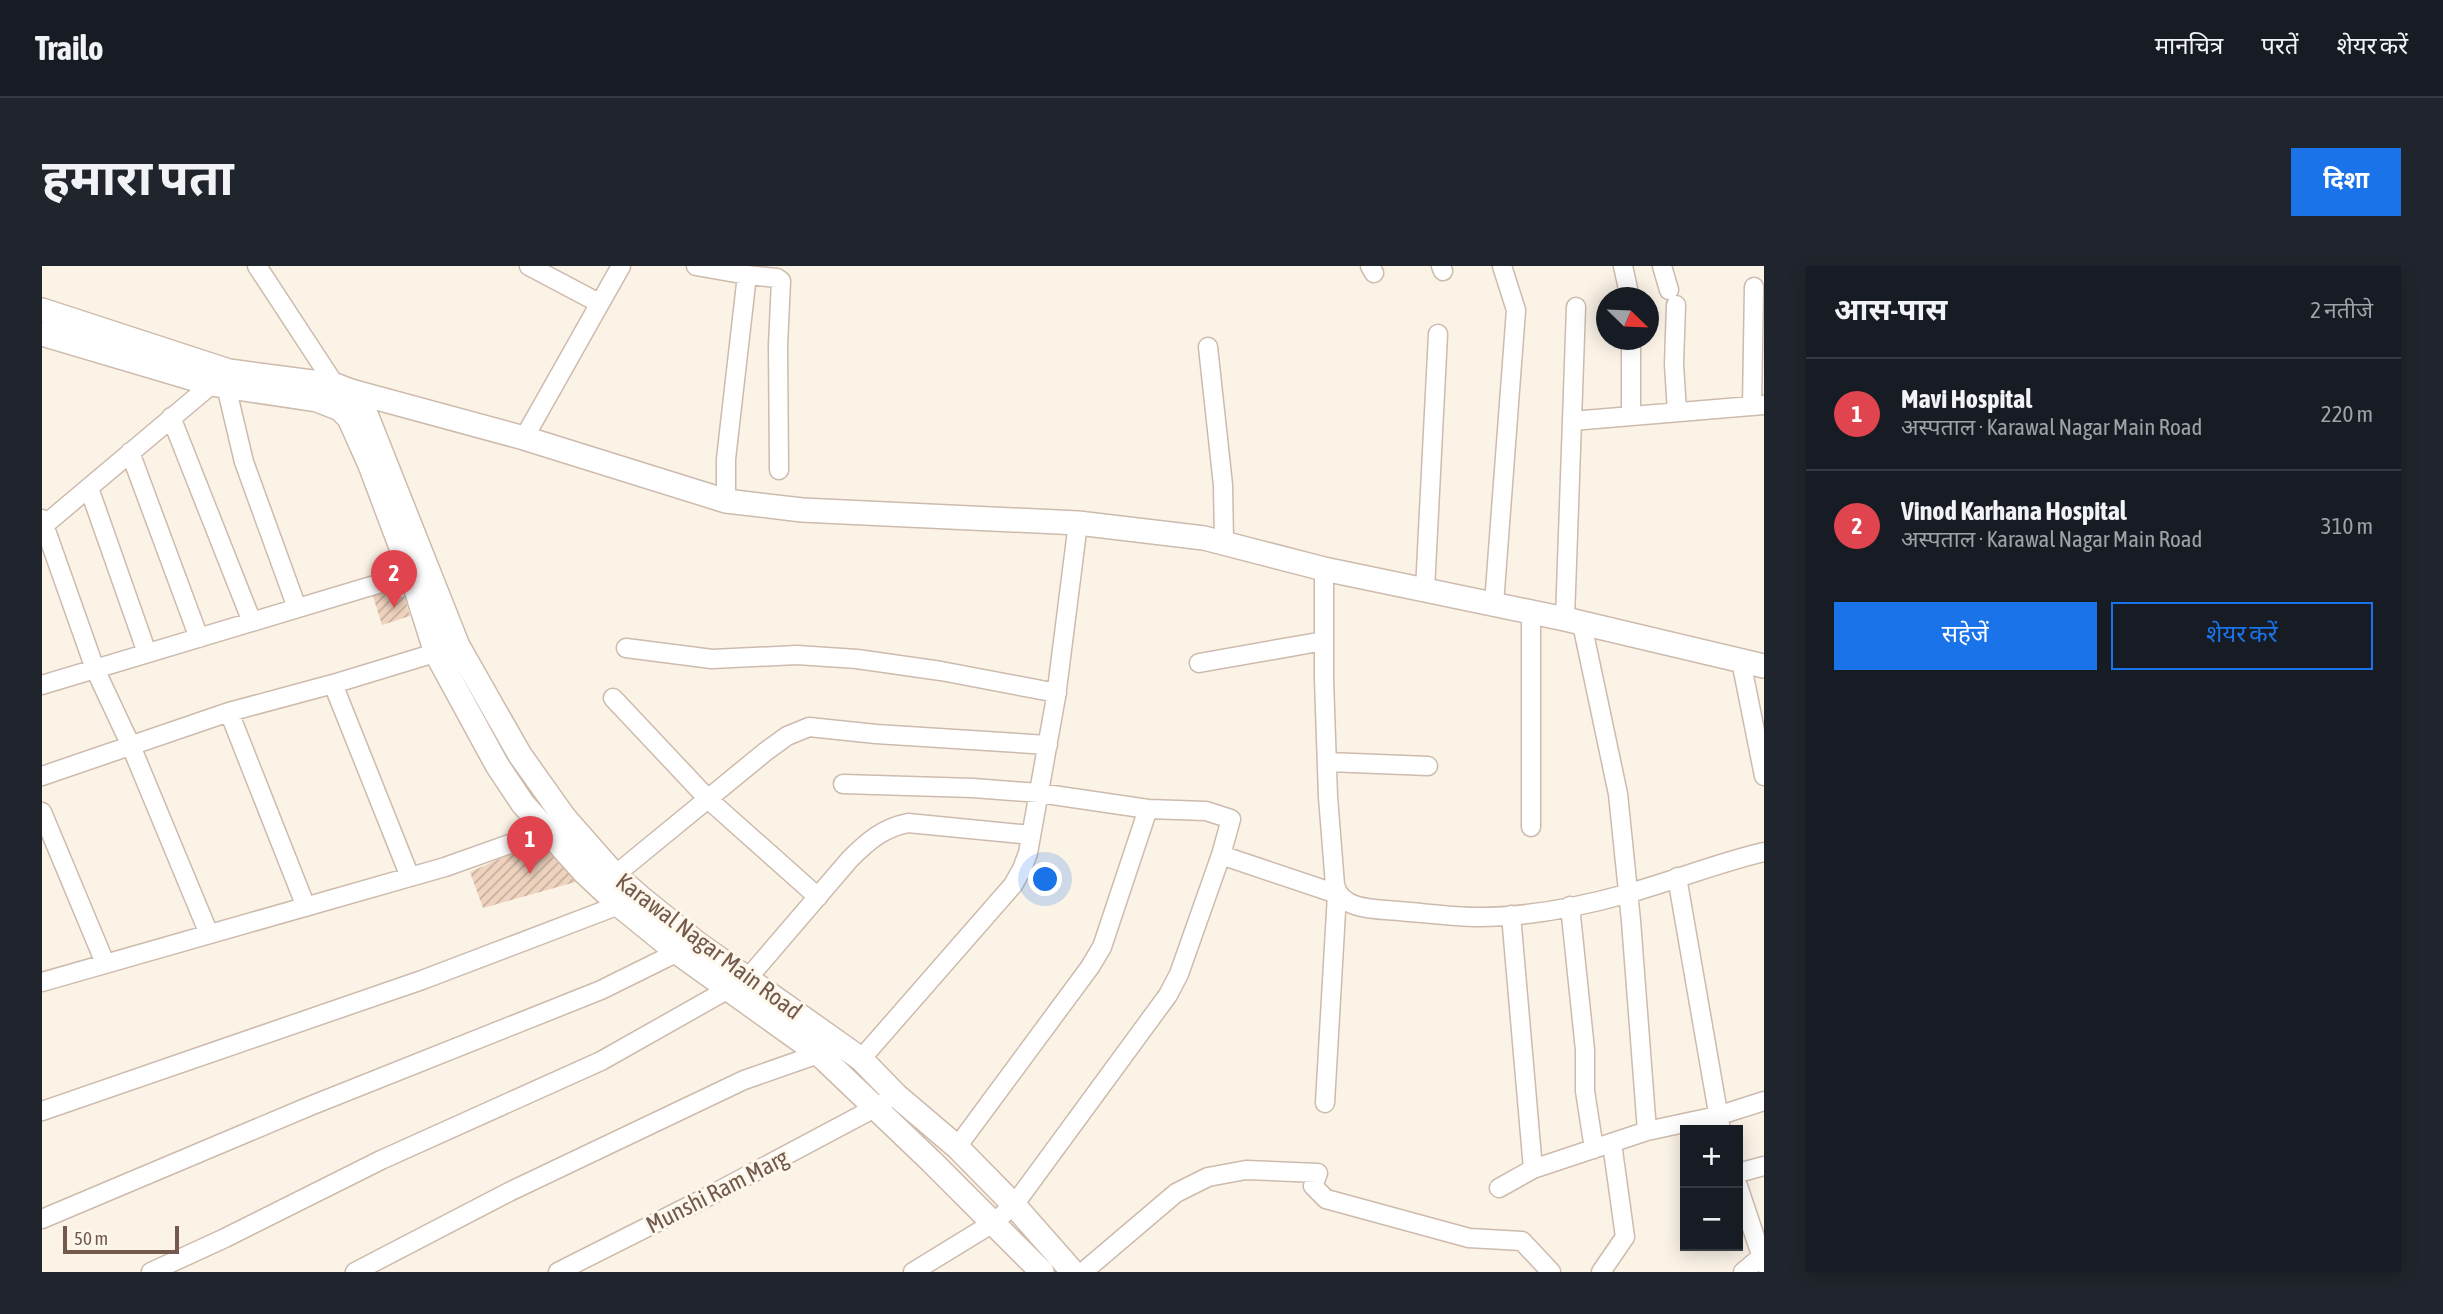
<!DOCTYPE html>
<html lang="hi">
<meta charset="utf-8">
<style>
:root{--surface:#171b24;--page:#20242c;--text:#f1f3f6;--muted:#9ea1a6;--line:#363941;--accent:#1a73e8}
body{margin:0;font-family:"Asap Condensed","Noto Sans Devanagari",sans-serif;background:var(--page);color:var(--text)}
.controls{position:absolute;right:21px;bottom:21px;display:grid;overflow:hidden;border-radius:0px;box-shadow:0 4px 18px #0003}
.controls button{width:63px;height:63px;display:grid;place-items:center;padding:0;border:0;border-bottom:2px solid var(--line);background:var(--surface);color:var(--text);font:35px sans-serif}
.compass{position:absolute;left:1554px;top:21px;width:63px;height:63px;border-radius:50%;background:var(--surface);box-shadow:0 4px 18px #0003;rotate:113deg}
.scale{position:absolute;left:21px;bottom:18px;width:116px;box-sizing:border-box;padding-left:7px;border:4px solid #735a4c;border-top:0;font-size:19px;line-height:24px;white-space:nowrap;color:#735a4c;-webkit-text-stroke:5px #fef7ec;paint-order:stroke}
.you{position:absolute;left:1004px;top:614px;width:24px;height:24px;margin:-18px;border:5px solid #fff;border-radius:50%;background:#1a73e8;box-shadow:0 0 0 10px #1a73e833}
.badge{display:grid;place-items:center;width:46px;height:46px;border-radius:50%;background:var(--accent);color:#fff;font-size:23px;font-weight:700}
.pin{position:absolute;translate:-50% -58px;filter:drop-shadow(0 2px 4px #0008)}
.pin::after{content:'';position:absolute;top:37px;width:24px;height:21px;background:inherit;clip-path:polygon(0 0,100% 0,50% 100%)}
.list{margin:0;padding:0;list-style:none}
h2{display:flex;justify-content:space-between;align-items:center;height:91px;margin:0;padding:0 28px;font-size:30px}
h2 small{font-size:23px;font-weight:400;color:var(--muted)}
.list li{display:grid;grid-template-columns:46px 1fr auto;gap:21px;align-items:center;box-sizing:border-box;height:112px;padding:0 28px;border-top:2px solid var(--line)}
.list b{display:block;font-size:26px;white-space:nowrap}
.list p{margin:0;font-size:23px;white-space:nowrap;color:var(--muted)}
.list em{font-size:23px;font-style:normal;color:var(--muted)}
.actions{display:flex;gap:14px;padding:21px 28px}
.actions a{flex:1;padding:16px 0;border:2px solid var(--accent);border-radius:0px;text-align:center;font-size:24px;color:var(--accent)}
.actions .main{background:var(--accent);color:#fff}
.map{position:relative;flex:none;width:1722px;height:1006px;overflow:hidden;border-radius:0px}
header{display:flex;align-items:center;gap:42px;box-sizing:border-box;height:98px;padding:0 35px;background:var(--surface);border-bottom:2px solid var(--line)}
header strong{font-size:33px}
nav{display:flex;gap:38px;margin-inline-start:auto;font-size:24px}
.intro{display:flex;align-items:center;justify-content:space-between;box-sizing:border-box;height:168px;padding:0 42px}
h1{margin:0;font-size:49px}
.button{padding:18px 32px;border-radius:0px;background:var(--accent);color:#fff;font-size:24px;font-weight:700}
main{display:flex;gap:42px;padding:0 42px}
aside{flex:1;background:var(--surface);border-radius:0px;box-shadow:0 4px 18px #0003}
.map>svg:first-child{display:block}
</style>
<header>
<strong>Trailo</strong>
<nav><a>मानचित्र</a><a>परतें</a><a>शेयर करें</a></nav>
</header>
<div class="intro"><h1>हमारा पता</h1><a class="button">दिशा</a></div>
<main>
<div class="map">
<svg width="1722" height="1006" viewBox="0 0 1722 1006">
<defs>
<pattern id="building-hatch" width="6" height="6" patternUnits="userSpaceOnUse" patternTransform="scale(1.75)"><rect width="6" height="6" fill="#efd3bf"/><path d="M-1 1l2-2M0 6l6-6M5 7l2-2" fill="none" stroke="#c6ae9d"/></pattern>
</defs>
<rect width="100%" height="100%" fill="#fbf3e6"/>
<path fill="url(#building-hatch)" d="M345,323L348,334L362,330L368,350L340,359L330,327Z
M500,574L537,615L441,642L428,606Z"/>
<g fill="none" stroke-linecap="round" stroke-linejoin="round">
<g stroke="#cdbbad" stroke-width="21">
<path id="minor" d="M215,0L293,119L291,125
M487,0L557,37
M654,0L705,9L684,193V235
M1328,0L1332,7
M1399,0L1401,5
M1581,0L1588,32
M1620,0L1627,24
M705,9L735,12L739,15L736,79L737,204
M1634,39L1632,98L1635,146
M1589,74V150
M1166,81L1181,219L1182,276
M184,120L202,196L255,342
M1710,140L1712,21
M129,151L210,356
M1530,155L1722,139
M482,172L579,0
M88,186L157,372
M47,222L105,387
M0,253L53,403L89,480L167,668
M0,261L176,113
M1282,303V413L1286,531L1293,619C1299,645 1335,643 1357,645C1383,647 1410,651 1437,651C1485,651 1537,641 1584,628C1631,615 1675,597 1722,586
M1383,324L1396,68
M1452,338L1474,44L1460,0
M1489,346V561
M1523,353L1534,41
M1540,358L1576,528L1589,655L1605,865
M584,382L670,393L755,389L815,393L899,405L1015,427
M1699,395L1722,510
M1157,397L1282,375
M291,418L368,611
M0,419L369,308
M571,432L667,534L776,631
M187,446L264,641
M1286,496L1386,500
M0,510L187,446L291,418L406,383
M801,518L931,522L997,527L1106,543L1164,545L1189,553L1179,589L1137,708L1126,729L972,939L951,957L871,1006
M0,546L63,697
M1179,589L1295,628L1283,837
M573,609L723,486L745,470L767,461L834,468L1006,479
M1635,611L1679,864
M1528,640L1543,784V825L1552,883
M1469,649L1491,903
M0,716L403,601L479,574L513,556
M819,793L971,619L980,603L986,587L1014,431L1036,257
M0,845L380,714L577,639L585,632
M915,881L1048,701L1060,681L1106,543
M1696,907L1722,900
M1696,920L1722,998
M1457,922L1491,903L1605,865L1675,850L1722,835
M0,953L268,840L559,724L646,681
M109,1006L183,972L339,894L559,795L706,712L808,593C826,575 841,562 866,557L989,569
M313,1006L467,926L702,814L785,785
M516,1006L669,929L842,837
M1041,1006L1134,927L1166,911L1204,904L1276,907L1271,920L1284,933L1427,972L1480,975L1509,1006
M1559,1006L1583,971L1570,877
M1701,1006L1719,991"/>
</g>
<g stroke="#cdbbad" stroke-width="26">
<path id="tertiary" d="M0,44L187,105L293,119L309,125L318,133L416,380L478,489L522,551L573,609L598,631L655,677L819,793L855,830L915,881L972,939L1031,1006
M0,68L169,118L275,134L298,143L307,152L328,199L369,308L394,387L455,499L481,538L543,607L577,639L636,687L777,788L889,895L1000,1006
M298,143L309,125L482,172L684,235L760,244L1036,257L1162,272L1282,303L1523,353L1722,400"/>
</g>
<use href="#minor" stroke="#fff" stroke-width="18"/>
<use href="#tertiary" stroke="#fff" stroke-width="23"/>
</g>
<g text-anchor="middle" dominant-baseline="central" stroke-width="6" stroke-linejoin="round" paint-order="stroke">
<g font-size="24" fill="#735a4c" stroke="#fef7ec">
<text transform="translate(667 680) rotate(37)">Karawal Nagar Main Road</text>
<text transform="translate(675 925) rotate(-27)">Munshi Ram Marg</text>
</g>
</g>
</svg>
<div class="controls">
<button>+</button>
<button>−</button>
</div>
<svg class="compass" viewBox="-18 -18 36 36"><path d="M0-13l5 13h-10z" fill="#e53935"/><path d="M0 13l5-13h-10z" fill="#9ea1a6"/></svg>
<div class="scale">50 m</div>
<div class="you"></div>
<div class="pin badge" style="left:488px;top:608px;background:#e0444e">1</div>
<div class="pin badge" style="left:352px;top:342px;background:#e0444e">2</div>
</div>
<aside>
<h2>आस-पास<small>2 नतीजे</small></h2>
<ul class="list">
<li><span class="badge" style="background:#e0444e">1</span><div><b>Mavi Hospital</b><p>अस्पताल · Karawal Nagar Main Road</p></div><em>220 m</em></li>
<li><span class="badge" style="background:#e0444e">2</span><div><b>Vinod Karhana Hospital</b><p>अस्पताल · Karawal Nagar Main Road</p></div><em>310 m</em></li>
</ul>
<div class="actions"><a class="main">सहेजें</a><a>शेयर करें</a></div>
</aside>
</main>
